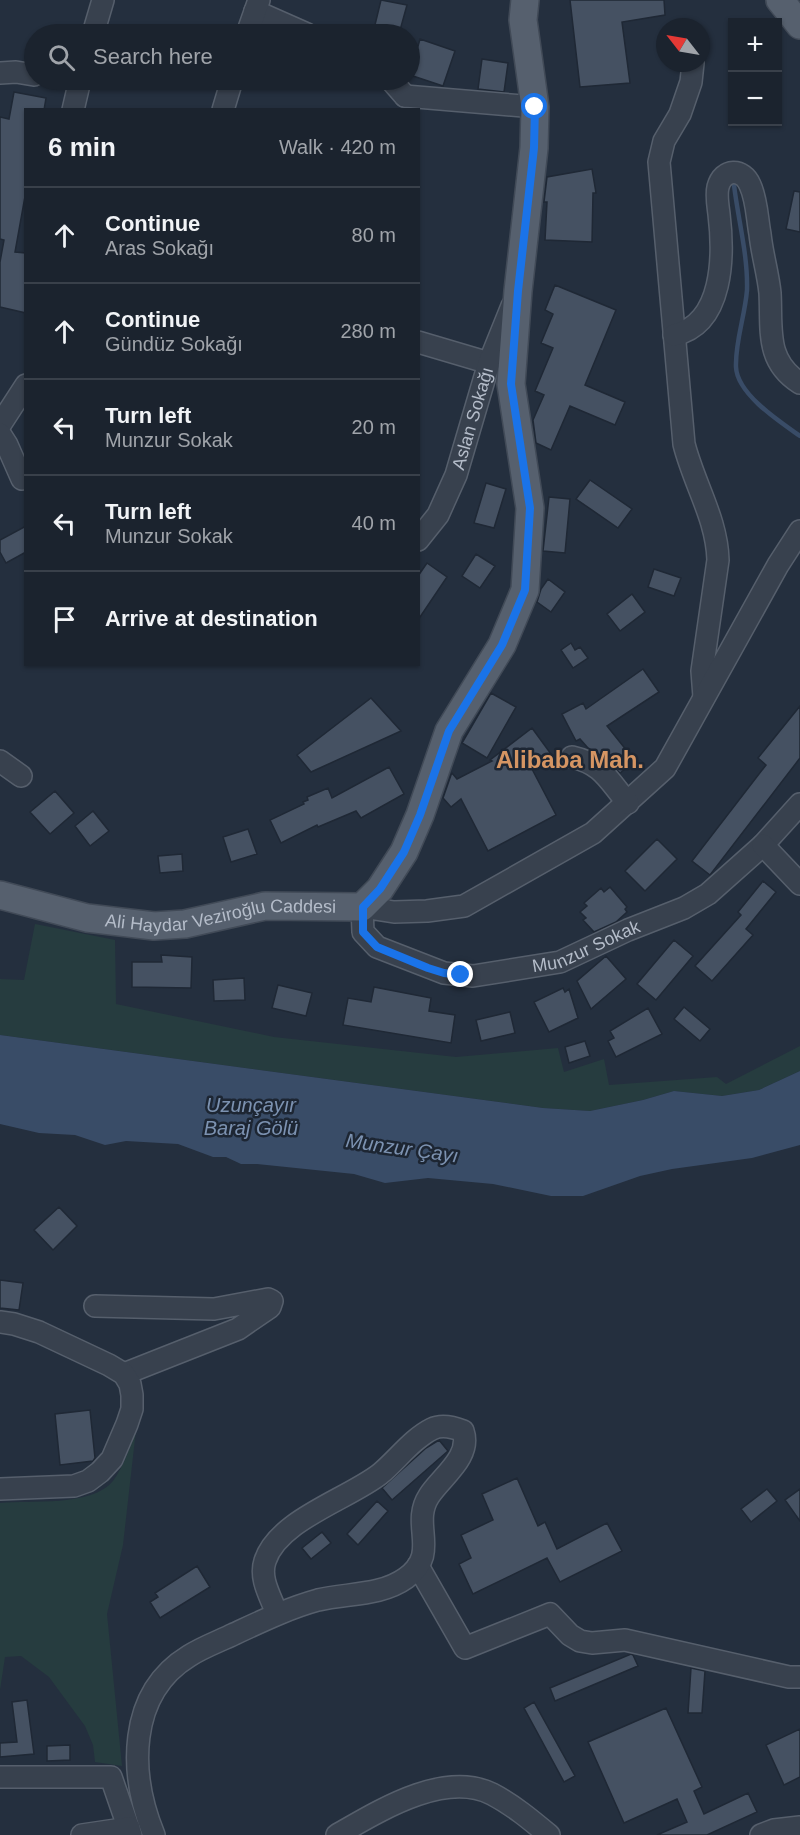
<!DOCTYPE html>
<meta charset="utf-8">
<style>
:root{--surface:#1b232e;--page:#282f3a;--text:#f1f3f6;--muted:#a0a4aa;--line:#39404a}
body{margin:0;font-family:Arial,sans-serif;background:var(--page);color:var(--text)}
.controls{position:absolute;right:18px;top:18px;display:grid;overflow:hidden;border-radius:0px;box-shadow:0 2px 4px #0004}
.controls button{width:54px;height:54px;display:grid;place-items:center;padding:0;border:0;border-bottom:2px solid var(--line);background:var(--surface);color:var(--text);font:30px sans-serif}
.compass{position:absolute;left:656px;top:18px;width:54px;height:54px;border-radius:50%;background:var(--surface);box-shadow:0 2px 4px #0004;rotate:301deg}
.stop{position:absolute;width:18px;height:18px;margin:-14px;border:4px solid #1a73e8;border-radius:50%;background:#fff}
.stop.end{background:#1a73e8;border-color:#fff;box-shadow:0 2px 6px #0008}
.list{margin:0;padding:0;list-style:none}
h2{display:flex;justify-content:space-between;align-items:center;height:78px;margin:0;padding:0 24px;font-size:26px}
h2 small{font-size:20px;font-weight:400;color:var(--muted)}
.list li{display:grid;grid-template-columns:39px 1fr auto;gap:18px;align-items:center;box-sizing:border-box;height:96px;padding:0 24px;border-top:2px solid var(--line)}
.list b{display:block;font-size:22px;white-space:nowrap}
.list p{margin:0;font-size:20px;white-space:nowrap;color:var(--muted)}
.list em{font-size:20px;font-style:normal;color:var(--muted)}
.icon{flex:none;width:33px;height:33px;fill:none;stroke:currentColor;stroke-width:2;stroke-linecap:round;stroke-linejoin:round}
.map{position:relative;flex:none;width:800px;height:1835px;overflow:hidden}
.search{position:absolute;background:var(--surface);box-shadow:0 2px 4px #0004;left:24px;top:24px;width:396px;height:66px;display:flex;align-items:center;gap:15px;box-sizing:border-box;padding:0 21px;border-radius:33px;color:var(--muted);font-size:22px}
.panel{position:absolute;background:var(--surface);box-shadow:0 2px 4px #0004;left:24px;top:108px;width:396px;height:558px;border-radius:0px}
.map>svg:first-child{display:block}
</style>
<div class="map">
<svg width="800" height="1835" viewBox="0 0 800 1835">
<rect width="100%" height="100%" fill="#242f3e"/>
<path fill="#263c3f" d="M35,924L115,940L116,1004L274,1037L456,1057L558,1048L564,1072L604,1059L609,1085L717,1077L726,1084L800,1046V1071L759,1090L722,1096L674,1091L643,1100L590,1111L543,1108L0,1035V979L24,980Z
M136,1430L123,1545L107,1614L122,1766L95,1762L93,1745L85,1726L49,1677L21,1656L5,1657L0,1690V1503C30,1500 92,1507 113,1481C124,1466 130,1447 136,1430Z"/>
<path fill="#394c67" d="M0,1035L543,1108L590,1111L643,1100L674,1091L722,1096L759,1090L800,1071V1145L752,1158L672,1169L640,1176L583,1196H551L493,1184L428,1178L385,1183L354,1174L257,1164H241L226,1157H213L178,1144L126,1141L105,1145L75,1135L39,1133L0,1124Z"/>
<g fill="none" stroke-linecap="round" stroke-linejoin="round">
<path stroke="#394c67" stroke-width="4.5" d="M734,185C738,219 748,255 747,290C745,316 735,342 736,367C737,394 780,422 800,436"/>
</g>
<path fill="#455162" stroke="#1f2835" stroke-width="1.5" d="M381,0L407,5L399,34L373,33Z
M570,0H664L665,15L622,22L630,83L580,87Z
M420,39L455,51L443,86L410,75Z
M482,59L508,63L504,92L478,89Z
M14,92L46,98L44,110H26V191L15,252L26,253V313L0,307V262L4,240L0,239V117L9,119Z
M592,169L596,193H593L592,242L545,240L547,202H544L547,177Z
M794,191L800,192V232L786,229Z
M555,285L616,310L585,385L625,402L615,425L570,406L551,450L536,443L533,420L544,395L535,391L553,348L541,343L553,314L545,310Z
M590,480L632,509L618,528L576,499Z
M486,483L506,489L494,528L474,523Z
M549,497L570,499L565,553L543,551Z
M26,526V552L6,563L0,552V540Z
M476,554L495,566L480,588L462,576Z
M427,563L447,577L418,620V576Z
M654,569L681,578L674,596L648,587Z
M548,579L565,592L551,612L537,602L541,589Z
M632,594L645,612L620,631L607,614Z
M571,643L575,650L580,647L588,658L573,668L561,650Z
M643,669L659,692L607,726L635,761L620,773L605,758L588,748L580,739L576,741L562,714L583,703L586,709Z
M491,693L516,707L487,758L462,743Z
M371,698L401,731L311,772L297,755Z
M800,706V758L710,875L692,861L766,765L758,758Z
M532,728L551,754L532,769L556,815L488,851L461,799L451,807L443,798L451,775L452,773L457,779L492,761L490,760Z
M389,767L404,794L361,818L356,811L318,827L317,825L281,843L270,820L304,804L303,802L308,800L307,797L328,788L332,798Z
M55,791L74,813L50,834L30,812Z
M93,811L109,831L90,846L75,826Z
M248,829L257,854L231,862L223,837Z
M657,839L677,859L645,891L625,871Z
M182,854L183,871L160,873L158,856Z
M763,881L776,892L746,929L753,935L712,981L695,966L741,915L738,912Z
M610,887L627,907L625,909L627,912L616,922L594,932L583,920L586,918L580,912L587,906L584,903L601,888L604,892Z
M674,940L693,956L656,1000L637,984Z
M161,955L192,957L191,988L132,987V962H162Z
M606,956L626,979L591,1009L577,981Z
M244,978L245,1000L214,1001L213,980Z
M278,985L312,993L306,1016L272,1008Z
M374,987L431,998L429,1011L455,1015L451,1043L343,1025L348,998L371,1002Z
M563,988L565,992L569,989L578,1018L549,1032L534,1002Z
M684,1007L710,1029L700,1041L674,1019Z
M648,1008L662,1034L616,1057L608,1041L614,1038L610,1031Z
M510,1012L515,1033L481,1041L476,1020Z
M585,1041L590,1056L569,1063L565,1047Z
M59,1207L77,1226L53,1250L34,1230Z
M0,1280L23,1283L19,1310L0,1308Z
M90,1410L95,1458L93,1461L60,1465L55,1414Z
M439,1440L448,1451L392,1500L382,1488L426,1448Z
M517,1478L538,1526L545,1522L557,1549L607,1523L622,1551L560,1582L547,1558L473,1594L459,1564L471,1558L461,1535L493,1520L482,1494Z
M767,1489L777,1501L751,1522L741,1509Z
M800,1489V1521L785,1500Z
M377,1501L388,1511L358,1545L347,1534Z
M322,1532L331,1543L311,1559L302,1548Z
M197,1566L210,1587L160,1618L150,1602L158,1597L155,1593Z
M631,1654L633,1655L638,1666L555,1701L550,1688Z
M691,1668L705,1671L702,1713H688Z
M27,1700L34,1754L0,1757V1743L17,1742L12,1702Z
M534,1702L575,1776L564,1782L524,1708Z
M666,1708L702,1787L694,1791L704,1814L748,1793L757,1812L707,1835H657L687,1822L677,1799L624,1823L588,1742Z
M800,1729V1777L784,1785L766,1745Z
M70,1745V1760L47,1761V1746Z"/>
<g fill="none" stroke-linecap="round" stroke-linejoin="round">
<g stroke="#565f6c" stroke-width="24">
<g id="minor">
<path d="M255,11L307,34"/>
<path d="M93,34L103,0"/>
<path d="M247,34L259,0"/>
<path d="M693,63L691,82L680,114L664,141L659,162L684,444C694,484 717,519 718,560L702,671L704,697"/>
<path d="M0,73L16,72L34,75"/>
<path d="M391,80L405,96"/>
<path d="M405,96L535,107"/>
<path d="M73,110L80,80"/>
<path d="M223,110L232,80"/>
<path d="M674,335C724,324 724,255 719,214C718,206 716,195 718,187C723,168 743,168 750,185C757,200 757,218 760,234C762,254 768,273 770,293C772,329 765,361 800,383"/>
<path d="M418,342L489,363"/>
<path d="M0,425L26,385"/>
<path d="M0,434L7,445L22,479"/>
<path id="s1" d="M800,531L778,565L665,768L593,833L464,906L427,911L394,912L362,907L363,932L377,947L444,973L473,976L560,962L628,930L684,908L708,894L763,845L800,804"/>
<path id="s2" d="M418,540L438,515L456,475L489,363L512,306"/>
<path d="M572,757C603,764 608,780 628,803"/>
<path d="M0,761L21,776"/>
<path d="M763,845L800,884"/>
<path d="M95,1306L214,1309L268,1299L272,1301L270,1307L238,1329L124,1374"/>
<path d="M0,1322L14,1324L39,1332L109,1365L124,1374L130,1384L132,1395V1409L127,1424L112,1459L100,1472L88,1481L74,1486L0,1489"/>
<path d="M418,1566L465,1648L550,1614L570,1635L580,1641L592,1643L625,1640L789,1677H800"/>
<path d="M0,1777H111L131,1835"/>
<path d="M82,1835L129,1828"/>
<path d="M154,1835C129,1774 127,1694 189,1656C203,1647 220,1641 234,1634C262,1621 289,1608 318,1600C347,1593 381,1596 406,1578C441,1553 410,1525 429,1496C441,1477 472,1457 463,1431C453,1427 442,1424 432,1429C412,1439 397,1460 380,1474C348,1499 278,1520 265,1561C259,1579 271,1597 277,1614"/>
<path d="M337,1835C379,1811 444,1770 492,1794C513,1805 531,1820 549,1835"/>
<path d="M761,1835L774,1830L800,1827"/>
</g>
</g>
<g stroke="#414a57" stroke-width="30">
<g id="major">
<path d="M780,0L800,25"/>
<path id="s3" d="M0,895L87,918L154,926L185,924L265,906L362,907L380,889L404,852L420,815L449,731L502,645L525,590L530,508L511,384L518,291L534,148L535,107L523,20L525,0"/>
</g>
</g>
<use href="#minor" stroke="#38414e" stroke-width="21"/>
<use href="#major" stroke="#56606e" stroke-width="27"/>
</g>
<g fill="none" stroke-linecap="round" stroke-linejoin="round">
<path stroke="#1a73e8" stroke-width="8" d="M461,975L444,973L428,968L377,947L363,932V907L380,889L404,852L420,815L449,731L502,645L525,590L530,508L511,384L518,291L534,148L535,107"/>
</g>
<g text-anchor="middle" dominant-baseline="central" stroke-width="5" stroke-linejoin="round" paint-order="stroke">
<g font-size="18" fill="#b4bcc9" stroke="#1d2633">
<text stroke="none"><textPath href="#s2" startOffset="135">Aslan Sokağı</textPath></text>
<text stroke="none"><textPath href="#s3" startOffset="225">Ali Haydar Veziroğlu Caddesi</textPath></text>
<text stroke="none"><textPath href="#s1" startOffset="885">Munzur Sokak</textPath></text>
</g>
<g font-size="20" font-style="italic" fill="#7c92b1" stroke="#1d2633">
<text x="251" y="1105">Uzunçayır<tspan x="251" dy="23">Baraj Gölü</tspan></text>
<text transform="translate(402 1148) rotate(8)">Munzur Çayı</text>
</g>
<g font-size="24" font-weight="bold" fill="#d59563" stroke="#1d2633">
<text x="570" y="759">Alibaba Mah.</text>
</g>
</g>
</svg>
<div class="controls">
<button>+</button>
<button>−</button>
</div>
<svg class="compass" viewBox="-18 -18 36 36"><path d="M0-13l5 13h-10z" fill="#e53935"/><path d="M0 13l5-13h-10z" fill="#a0a4aa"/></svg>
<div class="stop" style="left:535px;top:107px"></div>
<div class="stop end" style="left:461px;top:975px"></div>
<div class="search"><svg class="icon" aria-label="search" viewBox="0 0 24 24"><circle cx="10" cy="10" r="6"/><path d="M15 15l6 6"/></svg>Search here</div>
<section class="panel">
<h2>6 min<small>Walk · 420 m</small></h2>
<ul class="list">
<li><svg class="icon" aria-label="ahead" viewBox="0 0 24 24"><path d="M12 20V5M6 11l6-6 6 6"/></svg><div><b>Continue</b><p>Aras Sokağı</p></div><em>80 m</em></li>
<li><svg class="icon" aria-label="ahead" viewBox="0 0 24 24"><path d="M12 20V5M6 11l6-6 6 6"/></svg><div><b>Continue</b><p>Gündüz Sokağı</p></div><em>280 m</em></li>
<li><svg class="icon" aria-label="left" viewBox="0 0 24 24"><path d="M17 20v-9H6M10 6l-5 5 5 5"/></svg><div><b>Turn left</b><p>Munzur Sokak</p></div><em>20 m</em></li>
<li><svg class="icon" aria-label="left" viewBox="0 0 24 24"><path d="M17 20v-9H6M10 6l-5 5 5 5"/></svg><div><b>Turn left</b><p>Munzur Sokak</p></div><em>40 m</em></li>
<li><svg class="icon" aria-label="arrive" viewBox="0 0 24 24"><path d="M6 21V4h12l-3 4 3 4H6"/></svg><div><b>Arrive at destination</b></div></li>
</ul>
</section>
</div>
